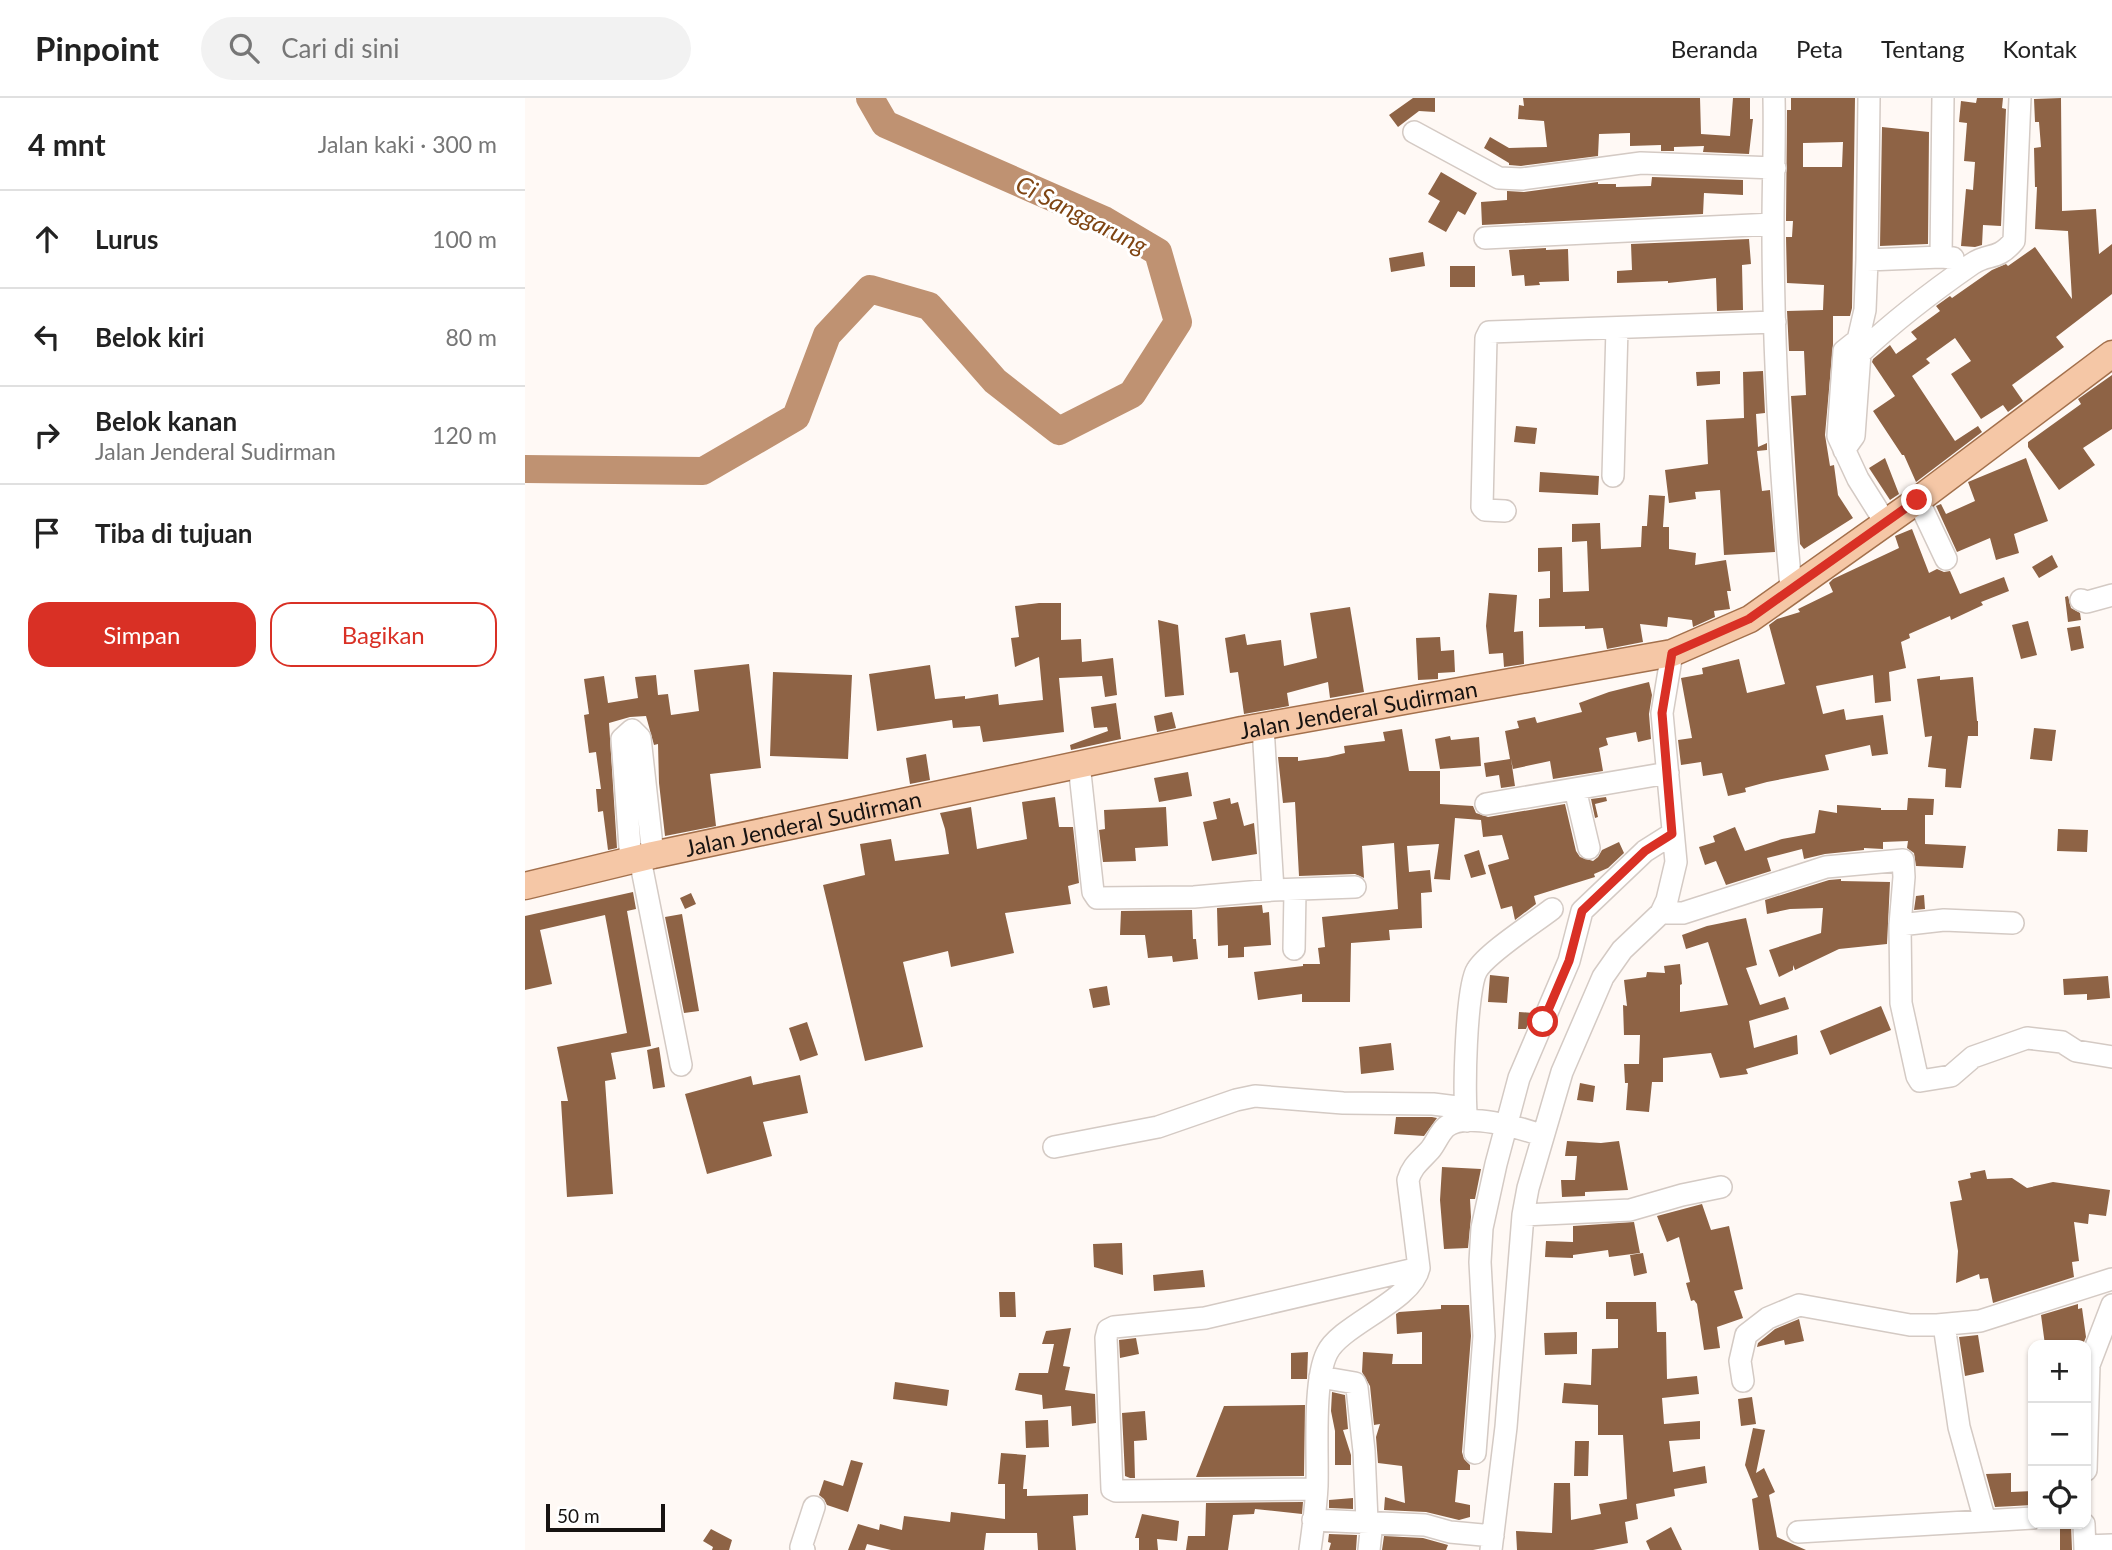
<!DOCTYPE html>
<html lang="id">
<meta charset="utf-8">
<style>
:root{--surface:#fff;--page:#f2f2f2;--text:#222;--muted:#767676;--line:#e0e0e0;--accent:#d93025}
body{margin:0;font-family:Lato,sans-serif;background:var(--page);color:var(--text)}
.controls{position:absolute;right:21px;bottom:21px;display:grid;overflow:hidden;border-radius:14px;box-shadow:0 2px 5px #0004}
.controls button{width:63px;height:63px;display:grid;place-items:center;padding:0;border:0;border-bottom:2px solid var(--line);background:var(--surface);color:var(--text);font:35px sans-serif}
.scale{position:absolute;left:21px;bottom:18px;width:119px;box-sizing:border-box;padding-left:7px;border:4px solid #171311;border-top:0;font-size:19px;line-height:24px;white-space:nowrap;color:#171311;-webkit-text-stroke:5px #fff;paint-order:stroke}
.stop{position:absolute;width:21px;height:21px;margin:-16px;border:5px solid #d93025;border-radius:50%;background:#fff}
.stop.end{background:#d93025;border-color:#fff;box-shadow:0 2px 7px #0008}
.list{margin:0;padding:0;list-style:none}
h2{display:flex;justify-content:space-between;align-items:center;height:91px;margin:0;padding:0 28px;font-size:30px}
h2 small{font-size:23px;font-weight:400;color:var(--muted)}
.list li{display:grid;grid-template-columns:46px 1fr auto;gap:21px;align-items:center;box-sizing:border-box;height:98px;padding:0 28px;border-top:2px solid var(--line)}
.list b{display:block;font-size:26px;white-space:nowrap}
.list p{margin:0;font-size:23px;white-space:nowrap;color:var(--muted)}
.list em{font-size:23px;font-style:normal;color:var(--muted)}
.actions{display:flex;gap:14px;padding:21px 28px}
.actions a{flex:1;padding:16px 0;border:2px solid var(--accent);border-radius:21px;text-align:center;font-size:24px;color:var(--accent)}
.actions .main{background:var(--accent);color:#fff}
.icon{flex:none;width:38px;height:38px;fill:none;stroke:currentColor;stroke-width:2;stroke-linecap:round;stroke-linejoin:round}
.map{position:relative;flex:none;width:1587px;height:1452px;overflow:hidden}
header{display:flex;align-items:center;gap:42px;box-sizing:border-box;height:98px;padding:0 35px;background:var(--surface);border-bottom:2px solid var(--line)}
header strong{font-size:33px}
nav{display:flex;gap:38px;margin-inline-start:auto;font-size:24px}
.search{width:490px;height:63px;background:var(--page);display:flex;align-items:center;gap:18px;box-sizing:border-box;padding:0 24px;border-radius:38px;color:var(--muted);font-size:26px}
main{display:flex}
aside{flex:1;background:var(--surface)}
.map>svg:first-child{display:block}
</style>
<header>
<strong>Pinpoint</strong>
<div class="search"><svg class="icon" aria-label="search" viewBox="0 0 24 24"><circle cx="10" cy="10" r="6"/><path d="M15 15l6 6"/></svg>Cari di sini</div>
<nav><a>Beranda</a><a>Peta</a><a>Tentang</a><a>Kontak</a></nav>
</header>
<main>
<aside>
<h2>4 mnt<small>Jalan kaki · 300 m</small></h2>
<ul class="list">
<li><svg class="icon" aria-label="ahead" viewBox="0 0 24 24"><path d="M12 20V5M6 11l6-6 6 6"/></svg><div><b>Lurus</b></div><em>100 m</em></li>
<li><svg class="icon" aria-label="left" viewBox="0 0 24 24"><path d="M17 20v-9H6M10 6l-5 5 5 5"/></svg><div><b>Belok kiri</b></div><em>80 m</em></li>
<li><svg class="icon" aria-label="right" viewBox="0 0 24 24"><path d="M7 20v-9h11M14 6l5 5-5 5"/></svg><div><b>Belok kanan</b><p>Jalan Jenderal Sudirman</p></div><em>120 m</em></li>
<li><svg class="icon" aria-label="arrive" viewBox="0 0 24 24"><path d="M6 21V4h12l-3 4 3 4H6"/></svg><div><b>Tiba di tujuan</b></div></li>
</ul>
<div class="actions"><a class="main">Simpan</a><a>Bagikan</a></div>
</aside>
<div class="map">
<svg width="1587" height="1452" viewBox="0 0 1587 1452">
<rect width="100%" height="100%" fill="#fff9f5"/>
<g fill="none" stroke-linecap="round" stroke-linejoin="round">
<path stroke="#bf9272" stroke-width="28" d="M0,371L178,373L271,319L302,237L345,191L404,208L470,283L534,333L607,296L653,224L633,154L579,122L360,26L345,0"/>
</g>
<path fill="#8e6345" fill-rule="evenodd" d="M888,0H910V14L894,13L873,29L864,17Z
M998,0H1175L1176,36L1205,38L1208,0H1225V21H1228L1224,56L1178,54L1179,48L1149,49V53H1136V47L1105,48V35L1074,36L1073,58L996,68L984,67V65L959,50L965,39L984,50L1022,49L1019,23L993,21L994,7L999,8Z
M1266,0H1330L1327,210L1325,218H1308V246L1300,337L1305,368L1309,367L1313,397L1328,420L1279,451L1275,446L1266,298L1281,297L1279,253H1264L1262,213L1298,212L1299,187L1262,185L1261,139H1267L1268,123H1261L1262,12H1266ZM1318,44L1317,69H1278V45Z
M1452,0H1478L1477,10L1481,11L1476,128L1458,127L1457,147L1450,149L1436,148L1441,91L1448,92L1450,64L1439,63L1442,25L1434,24L1436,3L1451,5Z
M1536,0L1537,113L1571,111L1574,156L1587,146V196L1531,239L1539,249L1487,287L1498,303L1483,314L1478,307L1456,321L1426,276L1446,263L1430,240L1401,261L1405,265L1387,278L1430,343L1453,328L1457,334L1391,384L1379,357H1377L1348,313L1370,298L1347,264L1348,261L1365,247L1371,256L1392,241L1386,234L1415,213L1411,208L1425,198L1427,200L1467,172L1481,166L1483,168L1510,149L1547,201L1543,133L1510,131L1512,89H1510L1509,50L1516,49L1514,24H1510L1509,1Z
M1357,29L1404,34L1403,146L1355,148Z
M916,74L952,95L940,117L933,113L921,134L903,124L915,103L903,96Z
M1127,79L1218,82V97L1179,95L1178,116L957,127L956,104L982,102V93L999,94L1073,84V86H1091V89L1126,88Z
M1224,141L1226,166L1217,167L1218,212L1192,213L1191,180L1143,185V183L1092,185V173L1107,172L1106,146Z
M1021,150V152L1043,151L1044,183L1014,184L1015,187L1000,188L999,177L987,178L984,152Z
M898,154L900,168L866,174L864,160Z
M925,168H950V189H925Z
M1195,273V286L1172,288L1171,274Z
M1238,273L1240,315L1231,316L1233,349L1242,345V352L1232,353L1237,393L1245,392L1250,454L1199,457L1195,392L1170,394L1171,401L1144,405L1140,372L1183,366L1181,322L1219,320L1218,274Z
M1587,277V331L1558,350L1570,367L1534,392L1503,349V344L1556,306L1553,301Z
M991,328L1012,330L1010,346L989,344Z
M1360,360L1374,396L1365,402L1344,370Z
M1501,360L1523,423L1489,436L1494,455L1471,462L1465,440L1432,454L1411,408L1416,406L1421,416L1450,403L1443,384Z
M1015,374L1074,378L1073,397L1014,394Z
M1124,397L1140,398L1138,429H1144V451L1171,455L1170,467L1201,462L1206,493H1202L1205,511L1189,513L1190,519L1168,529L1167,522L1143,519L1142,529L1115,526L1118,544L1082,551L1078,530L1060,531V528L1014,529V501L1025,500V473L1013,474V450L1037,449L1038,494L1064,493L1062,443L1047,444V426L1075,425L1076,451L1116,449L1117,428H1122Z
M1387,431L1404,475L1412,471L1419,474L1425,473L1435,496L1479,479L1484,493L1456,504L1458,507L1426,522L1425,518L1384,536L1385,540L1376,544L1381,570L1364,574L1366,603L1350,605L1348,577L1291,588L1298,616L1319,611L1321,622L1358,617L1363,656L1347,658L1345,647L1300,657L1304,672L1242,684L1220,690L1221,694L1203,698L1197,675L1178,678L1176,664L1156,667L1153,642L1167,640L1156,580L1178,576L1177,570L1214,561L1222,595L1260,586L1244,527L1252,521L1275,514L1273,511L1308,494L1304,485L1308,481L1374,450L1370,438Z
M1527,457L1533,469L1514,480L1507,469Z
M964,495L992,497L989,534L998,533L999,566L979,569L978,555L964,556L961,528Z
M1543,498L1546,510L1555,515L1556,522L1543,524L1540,499Z
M514,505H536V542L556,541L557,564L588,560L592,597L580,599L577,578L534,580L539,634L458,644L455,628L428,630L427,622L352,633L344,576L405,567L410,601L440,598V601L473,596L474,607L518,602L514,559L490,569L486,540L494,539L490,508Z
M825,509L839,594L805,600L803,584L762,595L764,608L719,616L713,574L705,575L700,540L720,536L722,547L756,542L759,568L792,560L785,515Z
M633,522L653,527L659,597L640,599Z
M1503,523L1512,557L1496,561L1487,527Z
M1555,528L1559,550L1546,553L1542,530Z
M915,539L916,553L929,552L930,574L913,575V581L893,582L891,540Z
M224,566L236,670L185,676L191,728L140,738L134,685L133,646L129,647L121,618L105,619L84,625L92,750L83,752L78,713L73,714L71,691H76L71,654L64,655L59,617L64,616L59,581L79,578L83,605L113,600L110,579L131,577L133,597L143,596L146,617L174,613L169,572Z
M248,574L327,577L323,661L245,658Z
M1415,578V582L1448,579L1452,623H1453V638H1443L1436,690L1420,689L1421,671L1403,669L1407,638L1400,639L1392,581Z
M1124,584L1127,597L1124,616L1126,641L1113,644L1111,634L1081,640L1083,647L1074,650L1078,673L1028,681L1025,663L988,671L986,661L990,688L976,690L974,677L961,679L959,665L985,661L980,633L994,630L992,623L1010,619L1012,625L1057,614L1054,605L1084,594Z
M591,605L596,641L546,652L545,647L583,633L582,629L569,630L566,609Z
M647,614L651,630L632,634L629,618Z
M1509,630L1531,632L1527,663L1505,661Z
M877,631L884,673H915V706L948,708L951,715L963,719L1040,706L1051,753L1055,759L1068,763L1073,759L1077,752L1094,744L1099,755L1083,770L1069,776L1070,779L1009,798L1011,806L990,822L987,808L976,811L963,767L984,761L977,737L958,739L956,722L930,720L925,782L909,781L914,746L882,748L884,774L905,772L907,794L896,795L897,830L864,832L865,842L826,845L825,904H777V896L733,902L729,874L778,868V866H795L793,850L800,849L797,819L873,811L869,745L837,748L839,780L830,776L774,778L770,704L758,705L753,659H773V663L803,659L820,655L819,648L860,643L858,634Z
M925,638L926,642L954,639L956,668L915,671L910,641Z
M401,656L405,682L385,686L381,660Z
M663,674L667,698L634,704L629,680Z
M530,699L534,729H548L554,785L543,788L546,806L480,815L489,855L426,869L423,853L378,864L398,949L340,963L298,787L340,777L335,746L366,741L370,763L424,756L420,731L415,715L446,709L452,751L502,741L497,704Z
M1081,699L1082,703L1070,706L1073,719L1070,720L1066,701Z
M705,700L706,706L713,704L719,728L729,725L732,756L687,763L678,724L692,721L688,704Z
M1383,700L1409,701L1408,717H1400V746L1441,748L1438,770L1391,768L1389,755L1382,750L1383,743L1358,744V751L1339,750V752L1300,756L1279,761L1277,751L1242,760L1246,773L1201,787L1191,763L1180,767L1174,749L1190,744L1188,738L1210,729L1220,753L1257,741L1290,735L1294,712L1312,715V707L1356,710V712H1382Z
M641,709L643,748L610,750L611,763L578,764L574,732L580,731L579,712Z
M1533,731L1563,732L1562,754L1532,753Z
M954,752L961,776L946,780L939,757Z
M1316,781V783L1365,784L1362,846L1314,851L1270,872L1268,867V872L1254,879L1244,852L1296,835L1298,810L1265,811L1242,816L1240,802L1304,782Z
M108,794L111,811L102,813L126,948L86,955L91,981L80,983L88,1096L42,1099L36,1003H43L32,949L102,935L80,817L15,832L27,886L0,892V818Z
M166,795L171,806L160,811L155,800Z
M1399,797L1400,811L1389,812L1391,798Z
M737,807L738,815L744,814L746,847L719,849V859L703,860V847L693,848L692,810Z
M667,812L668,841H671L673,861L648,864L647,858L623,860L620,837H595L596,813Z
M157,816L174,913L159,915L140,819Z
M1221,820L1232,867L1221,870L1235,907L1260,899L1264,911L1224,923L1229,950L1272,937L1273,956L1221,971L1223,976L1195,980L1186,955L1138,960V984H1127L1124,1014L1101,1012L1103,985H1100L1099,966H1114L1115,937H1099L1098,907L1102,908L1099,882L1121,879L1122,874L1140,875L1139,868L1155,866L1157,886L1155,887V914L1203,907L1183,844L1161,851L1157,837L1182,828Z
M965,877L984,879L982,905L963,904Z
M1583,878L1585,900L1562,902V896L1539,897L1538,881Z
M582,888L585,907L568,910L564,891Z
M1356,908L1366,932L1305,957L1295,933Z
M994,914L1008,915L1001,931H993Z
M282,924L293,957L275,963L264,930Z
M866,945L869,972L836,976L834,949Z
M134,949L140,989L128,991L122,952Z
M275,977L283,1015L238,1024L247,1058L182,1076L160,996L226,978L228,987Z
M1055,985L1070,988L1068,1004L1052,1002Z
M871,1019H907L912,1020L899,1038L869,1036Z
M1042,1043L1076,1045L1094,1043L1103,1092L1060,1094V1098L1037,1099L1036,1082H1050L1052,1058H1040Z
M917,1069L956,1071L950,1101H945L946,1119L943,1150L919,1151L915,1102Z
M1460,1072L1462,1081L1487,1080L1502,1090L1528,1084L1585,1092L1581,1118L1564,1116L1563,1126L1549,1124L1554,1163L1547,1164L1549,1179L1468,1205L1463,1180L1455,1181L1454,1176L1431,1185L1433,1153L1425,1104L1437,1102L1433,1083L1446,1080L1445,1075Z
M1177,1106L1186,1132L1204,1128L1218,1191L1209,1193L1218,1220L1192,1229L1195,1250L1179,1252L1172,1206L1169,1202L1166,1203L1161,1185L1165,1184L1154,1139L1142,1144L1132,1118Z
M1109,1124L1115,1155L1084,1159L1083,1152L1048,1157V1160L1020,1159L1021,1143L1048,1144V1128Z
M597,1145L598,1177L569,1169L568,1146Z
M1118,1155L1122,1175L1109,1178L1105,1157Z
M678,1172L680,1189L629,1193L628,1177Z
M474,1194H490L491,1219H475Z
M1081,1204H1131L1132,1234H1141L1142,1281L1172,1278L1174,1296L1137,1300L1139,1326L1175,1323V1341L1144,1343L1148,1374L1180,1368L1182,1385L1149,1391L1150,1398L1111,1406L1113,1421L1100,1424L1103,1445L1068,1452H992L991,1433L1027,1435L1029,1385H1045L1046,1422L1076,1416L1074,1406L1102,1401L1098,1337H1073V1307L1037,1305L1039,1285L1066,1287L1067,1251L1093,1250V1221H1081Z
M1553,1206V1211L1557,1210L1561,1239L1559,1244L1520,1247L1516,1217Z
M916,1207H944L946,1238L937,1354L939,1361L945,1367V1372H933L930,1404L945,1407V1419L934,1422L901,1414L859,1412L860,1399L880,1405L877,1368L853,1365L851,1339L855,1326L849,1327L845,1288L837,1274L838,1254L868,1256L867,1266H897V1234L872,1236L871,1216L874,1214L916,1211Z
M1274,1221L1279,1243L1260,1247L1259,1242L1232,1249L1233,1245L1250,1231Z
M546,1230L538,1268L545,1269L540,1292L570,1296L571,1325L547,1328L546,1308L518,1311L517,1297L490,1292L494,1275H523L529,1246H517L521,1233Z
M1052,1234V1256L1020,1257L1019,1235Z
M1453,1237L1459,1274L1440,1278L1434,1239Z
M611,1240L614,1256L595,1260L594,1242Z
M783,1254L782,1281H766V1255Z
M370,1284L424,1292L422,1308L368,1301Z
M807,1294L820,1297L823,1331L818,1332L826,1357V1367H810V1333L806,1313Z
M1227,1299L1231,1326L1216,1328L1213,1301Z
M780,1307L779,1378L671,1379L699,1308Z
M620,1313L622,1342L609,1343L610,1380H605L600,1378L597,1315Z
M523,1322L524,1349L501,1350L500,1323Z
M1228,1330L1240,1332L1231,1375L1239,1370L1250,1394L1244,1397L1252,1439L1281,1452H1234L1227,1401L1233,1399L1220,1367Z
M1050,1343H1064L1063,1378H1049Z
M476,1355L501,1357L498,1391H502V1398L563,1396V1417L548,1418L551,1452H513L512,1435H461L459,1452H366L342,1446L340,1452H323L333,1426L354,1432L355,1426L377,1432L379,1418L425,1424L426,1414L480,1421V1386H473Z
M326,1362L338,1365L323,1414L302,1407L299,1401L294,1397L299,1382L318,1388Z
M1486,1375V1394L1508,1393V1407L1470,1409L1461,1376Z
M828,1400V1411L804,1410V1402Z
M778,1404L777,1416L730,1411L729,1416L708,1417L703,1452H661L663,1438H680L681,1405Z
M617,1416L654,1423L652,1443L632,1441L633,1452H614V1440H610Z
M1535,1426H1546L1547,1452H1535Z
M1146,1429L1157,1452H1125L1121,1443Z
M186,1431L207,1442L204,1452H187L188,1449L178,1443Z
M804,1436L832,1437L831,1452H804L806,1445L803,1444Z
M859,1438L898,1440L923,1447L921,1452H857Z"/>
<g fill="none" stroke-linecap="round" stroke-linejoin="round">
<g stroke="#d4cac4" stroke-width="24">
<path id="minor" d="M1249,0C1250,43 1248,85 1248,128C1248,249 1255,370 1266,490
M889,34L974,80L997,81L1116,65L1250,70
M960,140L1248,126
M1416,159L1418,0
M1342,162L1416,159L1428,160
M1329,245L1319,253L1313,338L1333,381L1360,424
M1319,253L1335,255C1370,222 1408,193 1447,166C1464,154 1471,164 1489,143L1495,0
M1319,352L1329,338L1335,255L1333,242L1340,212L1342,162L1344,0
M1088,378L1092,230
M1393,402L1421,461
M980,413L960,412L957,409L961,240L964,234L1250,224
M1556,502L1562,504L1587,497
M738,629L748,792L830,789
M554,666L568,794L572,800L669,799L748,792
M1050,691L1064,750
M961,706L1143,675
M115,761L156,967
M106,763L97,641L107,632L115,640L128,757
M1136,815H1158L1301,769L1378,762L1379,779L1375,827L1419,822L1488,825
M1375,827L1376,905L1392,978L1395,983L1426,978L1448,959L1502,940L1537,944L1551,953L1587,959
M769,851L770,793
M942,1023C938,1001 941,889 952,872C962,855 1009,825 1027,811
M529,1049L633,1029L711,1002L730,998L818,1005L908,1006L940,1010
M998,1117L1105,1112L1157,1097L1196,1089
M1419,1227L1434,1329L1460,1423
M795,1279L830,1285L832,1290L839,1353L842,1423
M1218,1283L1215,1263L1221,1237L1243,1220L1274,1207L1385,1227H1412L1455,1223L1587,1181
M950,1355L959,1238L955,1164L957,1130L971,1066L994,980L1044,863L1057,813L1120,753L1147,736
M1561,1372L1564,1267L1587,1207
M791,1391L591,1393L587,1391L581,1240L583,1232L589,1229L680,1220L894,1170
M788,1422L900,1427L925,1434L968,1438
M1559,1426L1560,1452
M1273,1434L1508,1420
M1560,1448L1587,1447
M279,1452L276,1449L289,1409
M785,1452C788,1431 791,1409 792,1388C793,1354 788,1283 802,1255C815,1227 887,1203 894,1170L883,1082C887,1068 895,1063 905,1052C911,1045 914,1035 921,1029C939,1013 997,1030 1018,1038
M844,1452L847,1424
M966,1452L981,1329L998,1117L1003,1090L1037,974L1078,879L1097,852L1136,815L1142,802L1151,764L1137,615L1147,555"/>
</g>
<g stroke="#a3704c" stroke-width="29">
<g id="major">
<path id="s1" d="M0,788L128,757L717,632L1147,555L1225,521L1393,402L1587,256"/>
</g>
</g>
<use href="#minor" stroke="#fff" stroke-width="21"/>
<use href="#major" stroke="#f5c7a6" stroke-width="26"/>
</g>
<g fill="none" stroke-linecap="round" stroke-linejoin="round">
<path stroke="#d93025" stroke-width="9" d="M1018,924L1044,863L1057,813L1120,753L1147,736L1137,615L1147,555L1224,521L1392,402"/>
</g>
<g text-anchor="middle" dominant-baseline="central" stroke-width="6" stroke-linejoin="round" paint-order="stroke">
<g font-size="23" fill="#171311" stroke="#fff">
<text stroke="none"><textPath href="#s1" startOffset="852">Jalan Jenderal Sudirman</textPath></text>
<text stroke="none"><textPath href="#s1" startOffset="285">Jalan Jenderal Sudirman</textPath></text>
</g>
<g font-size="24" font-style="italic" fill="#7f4513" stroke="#fff">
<text transform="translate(557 116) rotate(27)">Ci Sanggarung</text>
</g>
</g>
</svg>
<div class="controls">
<button>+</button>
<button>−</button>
<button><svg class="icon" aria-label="locate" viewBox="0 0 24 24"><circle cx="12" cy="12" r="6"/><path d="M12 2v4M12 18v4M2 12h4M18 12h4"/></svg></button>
</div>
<div class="scale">50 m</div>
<div class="stop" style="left:1018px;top:924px"></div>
<div class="stop end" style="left:1392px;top:402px"></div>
</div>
</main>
